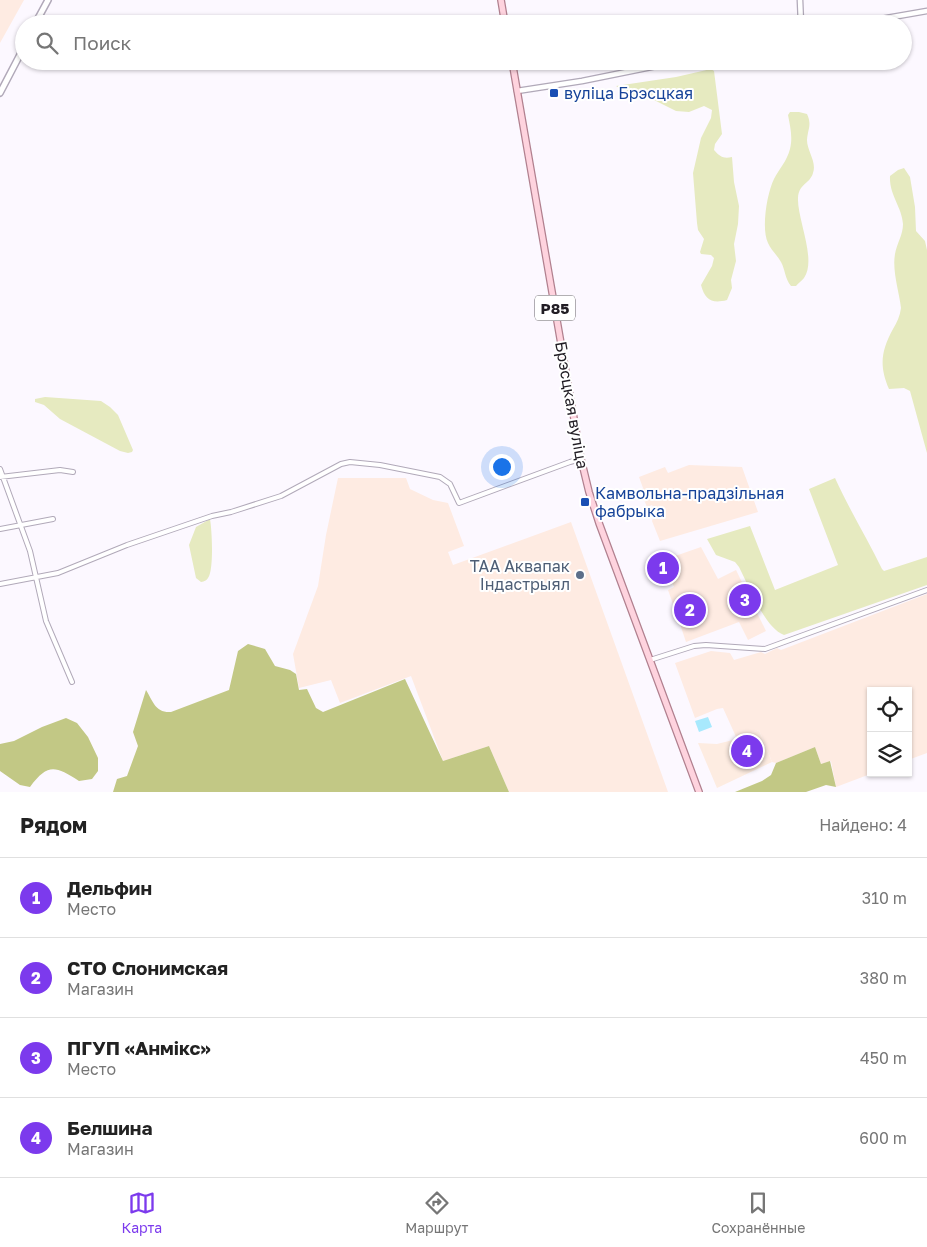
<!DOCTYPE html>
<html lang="ru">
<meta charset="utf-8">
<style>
:root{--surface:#fff;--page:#f6f6f6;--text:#222;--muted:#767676;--line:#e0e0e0;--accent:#7c3aed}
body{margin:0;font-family:"Golos Text",sans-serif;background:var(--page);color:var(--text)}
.controls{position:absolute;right:15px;bottom:15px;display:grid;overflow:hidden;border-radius:0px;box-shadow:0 1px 4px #0004}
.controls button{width:45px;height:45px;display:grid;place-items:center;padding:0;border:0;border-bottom:1px solid var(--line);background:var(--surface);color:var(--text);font:25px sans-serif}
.you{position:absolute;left:501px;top:466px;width:18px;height:18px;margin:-12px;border:4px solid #fff;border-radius:50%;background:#1a73e8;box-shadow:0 0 0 8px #1a73e833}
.badge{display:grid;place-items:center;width:32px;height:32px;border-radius:50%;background:var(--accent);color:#fff;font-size:16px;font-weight:700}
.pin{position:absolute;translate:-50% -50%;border:2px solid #fff;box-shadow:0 1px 5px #0006}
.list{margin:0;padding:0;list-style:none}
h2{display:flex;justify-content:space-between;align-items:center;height:65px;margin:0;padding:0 20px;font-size:21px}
h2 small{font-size:16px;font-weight:400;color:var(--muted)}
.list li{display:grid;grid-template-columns:32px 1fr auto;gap:15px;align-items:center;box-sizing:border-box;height:80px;padding:0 20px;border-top:1px solid var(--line)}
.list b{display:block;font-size:19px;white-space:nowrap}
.list p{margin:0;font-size:16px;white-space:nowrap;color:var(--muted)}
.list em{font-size:16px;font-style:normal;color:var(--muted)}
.icon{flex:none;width:28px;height:28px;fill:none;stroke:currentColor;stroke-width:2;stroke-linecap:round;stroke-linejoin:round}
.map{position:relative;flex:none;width:927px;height:792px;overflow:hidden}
.search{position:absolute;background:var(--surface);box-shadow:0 1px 4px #0004;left:15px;right:15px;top:15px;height:55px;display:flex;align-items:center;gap:12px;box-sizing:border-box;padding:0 18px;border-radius:28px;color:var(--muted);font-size:19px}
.sheet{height:385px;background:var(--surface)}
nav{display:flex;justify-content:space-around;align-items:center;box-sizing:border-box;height:70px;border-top:1px solid var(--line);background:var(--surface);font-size:14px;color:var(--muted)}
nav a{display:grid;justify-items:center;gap:2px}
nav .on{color:var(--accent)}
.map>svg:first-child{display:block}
</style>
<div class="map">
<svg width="927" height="792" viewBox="0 0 927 792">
<rect width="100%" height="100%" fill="#fcf8ff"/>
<path fill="#fdece1" d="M759,730L772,762L717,788L698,743L717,744L737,739Z"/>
<path fill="#feebe2" d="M0,0H24L0,43Z
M689,465L742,467L758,512L660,541L652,521L655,511L652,505L647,507L640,490L643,488L639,477L665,467L668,473Z
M338,478H406L410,489L433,500L448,503L464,546L448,552L453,565L571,522L668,792H509L489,746L443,761L411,676L340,703L331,680L299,688L293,654L318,586L326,535Z
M701,547L718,579L736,570L766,631L748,640L739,622L686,642L676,612L679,611L677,606L674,607L668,590L674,587L669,575L663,577L658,562Z
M927,594V753L908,760V691H871V773H873L836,787L831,761L821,764L815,747L776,763L772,762L759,730L737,739L723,708L717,709L695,718L675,663L711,651L730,653L734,660L761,652L765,654L777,648L781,650Z"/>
<path fill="#e6eac0" d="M711,69L714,71L722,134L715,144L714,150C720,157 724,159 732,157L734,182L739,206L738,224L734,244L736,261L731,280L732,288L727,300C712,304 705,300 701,285L712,266L714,258L711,255L701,254L700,252L704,239L698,230L697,223L693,173L701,138L711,118L712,110L704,106L689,112L676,111L654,100L636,98L616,86L676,77Z
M790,112H799L807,114C812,125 808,128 807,140C807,151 817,162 813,173C810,184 799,183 798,198C797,219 817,260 804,278C802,281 798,283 796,286H791C785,279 785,269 781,262C777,255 771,250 768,243C761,229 767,193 774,179C779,169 787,161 790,149C793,137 790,126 788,115Z
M904,168L910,177L915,207L916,231L925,241L927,250V453L910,391L904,388L889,389C879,366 881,351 893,329C897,322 900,316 901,308C899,291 892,271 895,254C897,243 903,235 903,224C902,207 889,195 890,176L898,170Z
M45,397L101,401L110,407L118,415L133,450L132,452L128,453L120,451L60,419L44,405L35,402V399Z
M835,478C849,509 867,538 882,569L884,571L927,557V585L784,635C764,627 749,586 739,567L735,562L716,555L707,539L750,526L775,590L838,565L809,489Z
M210,519C212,530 214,570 208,578C206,581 205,581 201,582L196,578L189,545L196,527Z"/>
<path fill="#c2c885" d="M248,644L265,649L275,666L290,670L296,674L299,690L307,689L316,708L323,712L405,679L443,761L489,746L509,792H113L117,779L127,776L138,746L133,732L146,690C153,701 155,713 171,712L229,690L238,651Z
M66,718L77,723L88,737L98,758V771L92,779L79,781C55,766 48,763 30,787L20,785L0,771V744L14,741L42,727Z
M815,747L821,764L830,761L836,787L826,785L806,792H735L762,781L771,775L776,763Z"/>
<path fill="#a8e9fd" d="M708,717L712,727L699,732L695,721Z"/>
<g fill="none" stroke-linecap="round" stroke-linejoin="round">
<g stroke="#b1a9b9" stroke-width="6">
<path id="minor" d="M0,469L30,551L46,621L72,682
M0,477L60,470L73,472
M0,529L53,519
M0,584L58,573L127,545L212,516L231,512L281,496L341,464L350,462L380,465L440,477L450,484L459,503L570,462L581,459
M650,660L694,646L706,645L765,649L927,590"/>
</g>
<g stroke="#b1a9b9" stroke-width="7">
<path id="tertiary" d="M800,0L801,24
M852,24L927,11
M517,91L582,81L681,61"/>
</g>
<g stroke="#b1a9b9" stroke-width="8">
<path id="secondary" d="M35,24L48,0
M0,93L24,47"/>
</g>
<g stroke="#b1808f" stroke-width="8">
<path id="primary" d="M501,0L505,24
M512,61L581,459L589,492L599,523L699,792"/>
</g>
<use href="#minor" stroke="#fff" stroke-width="4"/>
<use href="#tertiary" stroke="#fff" stroke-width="4.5"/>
<use href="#secondary" stroke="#fff" stroke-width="5"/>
<use href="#primary" stroke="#fed3de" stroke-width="5.5"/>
</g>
<g fill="#1a4fb4" stroke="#fff" stroke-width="2">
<rect x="549" y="88" width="10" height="10" rx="2.5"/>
<rect x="580" y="497" width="10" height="10" rx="2.5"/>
</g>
<circle fill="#5c6f8a" stroke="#fff" stroke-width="2" cx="580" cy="575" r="5"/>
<g text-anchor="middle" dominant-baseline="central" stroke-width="4" stroke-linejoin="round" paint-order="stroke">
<rect fill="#fff" stroke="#646166" stroke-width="1" x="535" y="295.5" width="40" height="25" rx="4"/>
<g font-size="15" font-weight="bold" fill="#211d24">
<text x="555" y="308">Р85</text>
</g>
<g font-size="16" fill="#164399" stroke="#fff" text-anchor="start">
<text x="564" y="93">вуліца Брэсцкая</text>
<text x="595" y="493">Камвольна-прадзільная<tspan x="595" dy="18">фабрыка</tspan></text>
</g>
<g font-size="16" fill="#211d24" stroke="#fff">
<text transform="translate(572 405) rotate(80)">Брэсцкая вуліца</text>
</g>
<g font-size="16" fill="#4e5e75" stroke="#fff" text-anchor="end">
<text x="570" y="566">ТАА Аквапак<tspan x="570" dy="18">Індастрыял</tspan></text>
</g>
</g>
</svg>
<div class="controls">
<button><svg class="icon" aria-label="locate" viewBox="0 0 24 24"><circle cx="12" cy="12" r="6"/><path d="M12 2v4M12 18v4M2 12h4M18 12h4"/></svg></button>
<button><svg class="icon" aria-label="layers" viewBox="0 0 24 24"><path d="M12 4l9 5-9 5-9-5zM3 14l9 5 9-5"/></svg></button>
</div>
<div class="you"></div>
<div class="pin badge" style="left:663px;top:568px">1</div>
<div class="pin badge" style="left:690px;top:610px">2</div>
<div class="pin badge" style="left:745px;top:600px">3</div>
<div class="pin badge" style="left:747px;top:751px">4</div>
<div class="search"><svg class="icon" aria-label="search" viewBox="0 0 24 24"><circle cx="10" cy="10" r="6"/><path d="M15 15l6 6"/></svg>Поиск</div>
</div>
<section class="sheet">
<h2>Рядом<small>Найдено: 4</small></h2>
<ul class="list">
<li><span class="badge">1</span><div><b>Дельфин</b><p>Место</p></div><em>310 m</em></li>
<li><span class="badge">2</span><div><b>СТО Слонимская</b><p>Магазин</p></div><em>380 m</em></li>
<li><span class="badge">3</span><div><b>ПГУП «Анмікс»</b><p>Место</p></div><em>450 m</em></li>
<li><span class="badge">4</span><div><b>Белшина</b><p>Магазин</p></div><em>600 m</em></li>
</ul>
</section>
<nav>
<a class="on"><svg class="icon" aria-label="map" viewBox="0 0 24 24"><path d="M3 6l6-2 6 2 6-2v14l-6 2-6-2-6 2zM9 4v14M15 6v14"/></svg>Карта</a>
<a><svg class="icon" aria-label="directions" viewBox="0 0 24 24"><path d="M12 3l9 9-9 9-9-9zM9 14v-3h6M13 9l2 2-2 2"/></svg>Маршрут</a>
<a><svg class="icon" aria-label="saved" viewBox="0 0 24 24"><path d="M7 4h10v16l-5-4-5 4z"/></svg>Сохранённые</a>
</nav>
